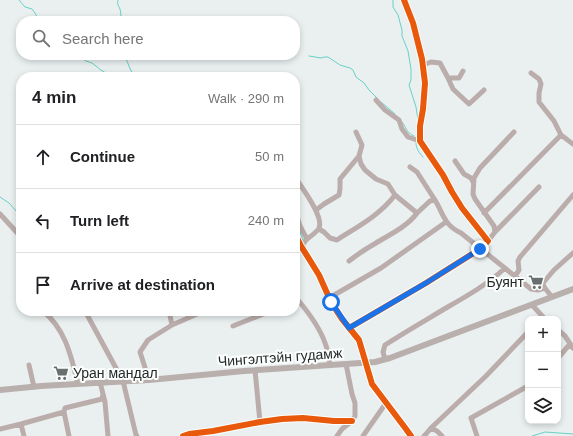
<!DOCTYPE html>
<meta charset="utf-8">
<style>
:root{--surface:#fff;--page:#f6f6f6;--text:#202124;--muted:#757577;--line:#e0e0e0}
body{margin:0;font-family:Helvetica,sans-serif;background:var(--page);color:var(--text)}
.controls{position:absolute;right:12px;bottom:12px;display:grid;overflow:hidden;border-radius:8px;box-shadow:0 2px 6px #0003}
.controls button{width:36px;height:36px;display:grid;place-items:center;padding:0;border:0;border-bottom:1px solid var(--line);background:var(--surface);color:var(--text);font:20px sans-serif}
.stop{position:absolute;width:12px;height:12px;margin:-9px;border:3px solid #1a73e8;border-radius:50%;background:#fff}
.stop.end{background:#1a73e8;border-color:#fff;box-shadow:0 1px 4px #0008}
.list{margin:0;padding:0;list-style:none}
h2{display:flex;justify-content:space-between;align-items:center;height:52px;margin:0;padding:0 16px;font-size:17px}
h2 small{font-size:13px;font-weight:400;color:var(--muted)}
.list li{display:grid;grid-template-columns:26px 1fr auto;gap:12px;align-items:center;box-sizing:border-box;height:64px;padding:0 16px;border-top:1px solid var(--line)}
.list b{display:block;font-size:15px;white-space:nowrap}
.list em{font-size:13px;font-style:normal;color:var(--muted)}
.icon{flex:none;width:22px;height:22px;fill:none;stroke:currentColor;stroke-width:2;stroke-linecap:round;stroke-linejoin:round}
.map{position:relative;flex:none;width:573px;height:436px;overflow:hidden}
.search{position:absolute;background:var(--surface);box-shadow:0 2px 6px #0003;left:16px;top:16px;width:284px;height:44px;display:flex;align-items:center;gap:10px;box-sizing:border-box;padding:0 14px;border-radius:16px;color:var(--muted);font-size:15px}
.panel{position:absolute;background:var(--surface);box-shadow:0 2px 6px #0003;left:16px;top:72px;width:284px;height:244px;border-radius:16px}
.map>svg:first-child{display:block}
</style>
<div class="map">
<svg width="573" height="436" viewBox="0 0 573 436">
<rect width="100%" height="100%" fill="#eaf0f0"/>
<g fill="none" stroke-linecap="round" stroke-linejoin="round">
<path stroke="#67d1c6" stroke-width="1" d="M19,0L25,7L32,9L35,13L39,21
M118,0C117,4 118,5 120,9C121,13 121,17 121,21
M393,0V7L398,15L402,30V36L408,51L411,69V80L409,85L416,107L418,120
M77,55L86,61L92,63L101,70L112,77
M126,55V58L127,61L131,71L138,77
M309,56L321,58L324,57H328L340,65L350,68L353,70L356,77L364,83L369,90L377,98
M381,102L395,114
M401,121C407,127 405,132 414,136
M416,143C416,148 419,153 423,157
M0,197L9,203L17,212L21,214
M300,232L303,240
M305,245L307,252
M532,436L545,432L573,434"/>
<path stroke="#baadab" stroke-width="5" d="M423,65L431,62L440,63L448,78H459L463,71
M531,73L539,79L541,84L539,93V102L554,121L561,135L573,144
M448,78L453,89L469,104L484,90
M376,100L385,110L399,120L402,129L408,137L420,141
M359,156L361,164L365,170L376,179L388,184L395,195L417,213L430,201L435,200C444,215 444,225 461,233L531,289L538,290L545,288
M455,161L464,174L471,178L473,182
M410,167L417,172L435,200
M297,180C303,189 324,217 319,228C317,232 311,236 307,239
M295,210L300,226L307,239L301,246
M316,210L324,204L339,195L340,189V179L359,156L362,145L356,132
M484,213L561,135
M0,214L21,237
M319,229L324,232L330,238L337,240C357,227 380,215 395,195
M495,232L539,187
M295,234L301,246L319,275L331,302L342,319L359,340L372,384L406,429L411,436
M488,241L495,232L494,226L475,199L473,194L474,178L480,168L514,132
M349,261C358,254 367,248 376,243C389,235 408,226 417,213
M515,276L519,270L518,261L520,257L573,195
M552,297L544,287L543,283L554,270L573,253
M329,298L381,268L446,222
M295,302L298,300C308,312 320,328 325,343C328,350 329,358 330,365
M532,305L545,319
M43,311C66,330 71,356 78,384
M85,311L123,381L136,435L137,436
M169,311L172,325
M233,326L271,311
M349,328L426,283L480,249L488,241L462,208L452,192L443,175L420,141V126L423,109L425,83L422,59L413,23L404,0
M558,330L565,336L573,348
M558,358L570,344
M385,359L383,352L385,345C405,332 426,320 446,308C467,296 488,284 505,268
M29,365L34,387
M255,370L260,422
M149,380L140,352L148,340L172,325L204,311
M100,382L105,402L108,436
M64,412L69,436
M21,424L24,436
M431,428L486,376L528,332
M0,429L21,424L64,412L65,408L102,399L103,394
M183,436L189,434L213,431L260,422L282,419L303,418L334,421H352
M337,436L342,429L352,421L355,416V403L352,394L346,364
M363,436L386,403
M424,436L426,434L431,428L437,431L442,436
M477,436L471,418L528,386"/>
<path stroke="#b9afad" stroke-width="6" d="M0,390L41,386L149,380L244,371L375,362L390,358L573,289"/>
<g stroke="#fcfffe" stroke-width="8">
<path id="cycleway" d="M295,234L301,246L319,275L331,302L342,319L359,340L372,384L406,429L411,436
M349,328L426,283L480,249L488,241L462,208L452,192L443,175L420,141V126L423,109L425,83L422,59L413,23L404,0
M183,436L189,434L213,431L260,422L282,419L303,418L334,421H352"/>
</g>
<use href="#cycleway" stroke="#e8590c" stroke-width="6"/>
</g>
<g fill="none" stroke-linecap="round" stroke-linejoin="round">
<path stroke="#1a73e8" stroke-width="5" d="M331,302L349,328L426,283L480,249"/>
</g>
<defs>
<g id="supermarket-bare" transform="scale(1.2)"><path d="M-6-5.5h2.5l.6 2H6L4.5 2H-2.5L-4.4-4H-6ZM-1.5 3.2a1.3 1.3 0 1 0 .1 0ZM3 3.2a1.3 1.3 0 1 0 .1 0Z" fill="#696f6f" stroke="#fcfffe" stroke-width="2.5" paint-order="stroke"/></g>
</defs>
<g fill-rule="evenodd">
<use href="#supermarket-bare" x="536" y="282"/>
<use href="#supermarket-bare" x="61" y="373"/>
</g>
<g text-anchor="middle" dominant-baseline="central" stroke-width="4" stroke-linejoin="round" paint-order="stroke">
<g font-size="14" fill="#242a29" stroke="#fcfffe" text-anchor="end">
<text x="524" y="282">Буянт</text>
<text x="73" y="373" text-anchor="start">Уран мандал</text>
</g>
<g font-size="14" fill="#242a29" stroke="#fcfffe">
<text transform="translate(280 357) rotate(-4)">Чингэлтэйн гудамж</text>
</g>
</g>
</svg>
<div class="controls">
<button>+</button>
<button>−</button>
<button><svg class="icon" aria-label="layers" viewBox="0 0 24 24"><path d="M12 4l9 5-9 5-9-5zM3 14l9 5 9-5"/></svg></button>
</div>
<div class="stop" style="left:331px;top:302px"></div>
<div class="stop end" style="left:480px;top:249px"></div>
<div class="search"><svg class="icon" aria-label="search" viewBox="0 0 24 24"><circle cx="10" cy="10" r="6"/><path d="M15 15l6 6"/></svg>Search here</div>
<section class="panel">
<h2>4 min<small>Walk · 290 m</small></h2>
<ul class="list">
<li><svg class="icon" aria-label="ahead" viewBox="0 0 24 24"><path d="M12 20V5M6 11l6-6 6 6"/></svg><div><b>Continue</b></div><em>50 m</em></li>
<li><svg class="icon" aria-label="left" viewBox="0 0 24 24"><path d="M17 20v-9H6M10 6l-5 5 5 5"/></svg><div><b>Turn left</b></div><em>240 m</em></li>
<li><svg class="icon" aria-label="arrive" viewBox="0 0 24 24"><path d="M6 21V4h12l-3 4 3 4H6"/></svg><div><b>Arrive at destination</b></div></li>
</ul>
</section>
</div>
